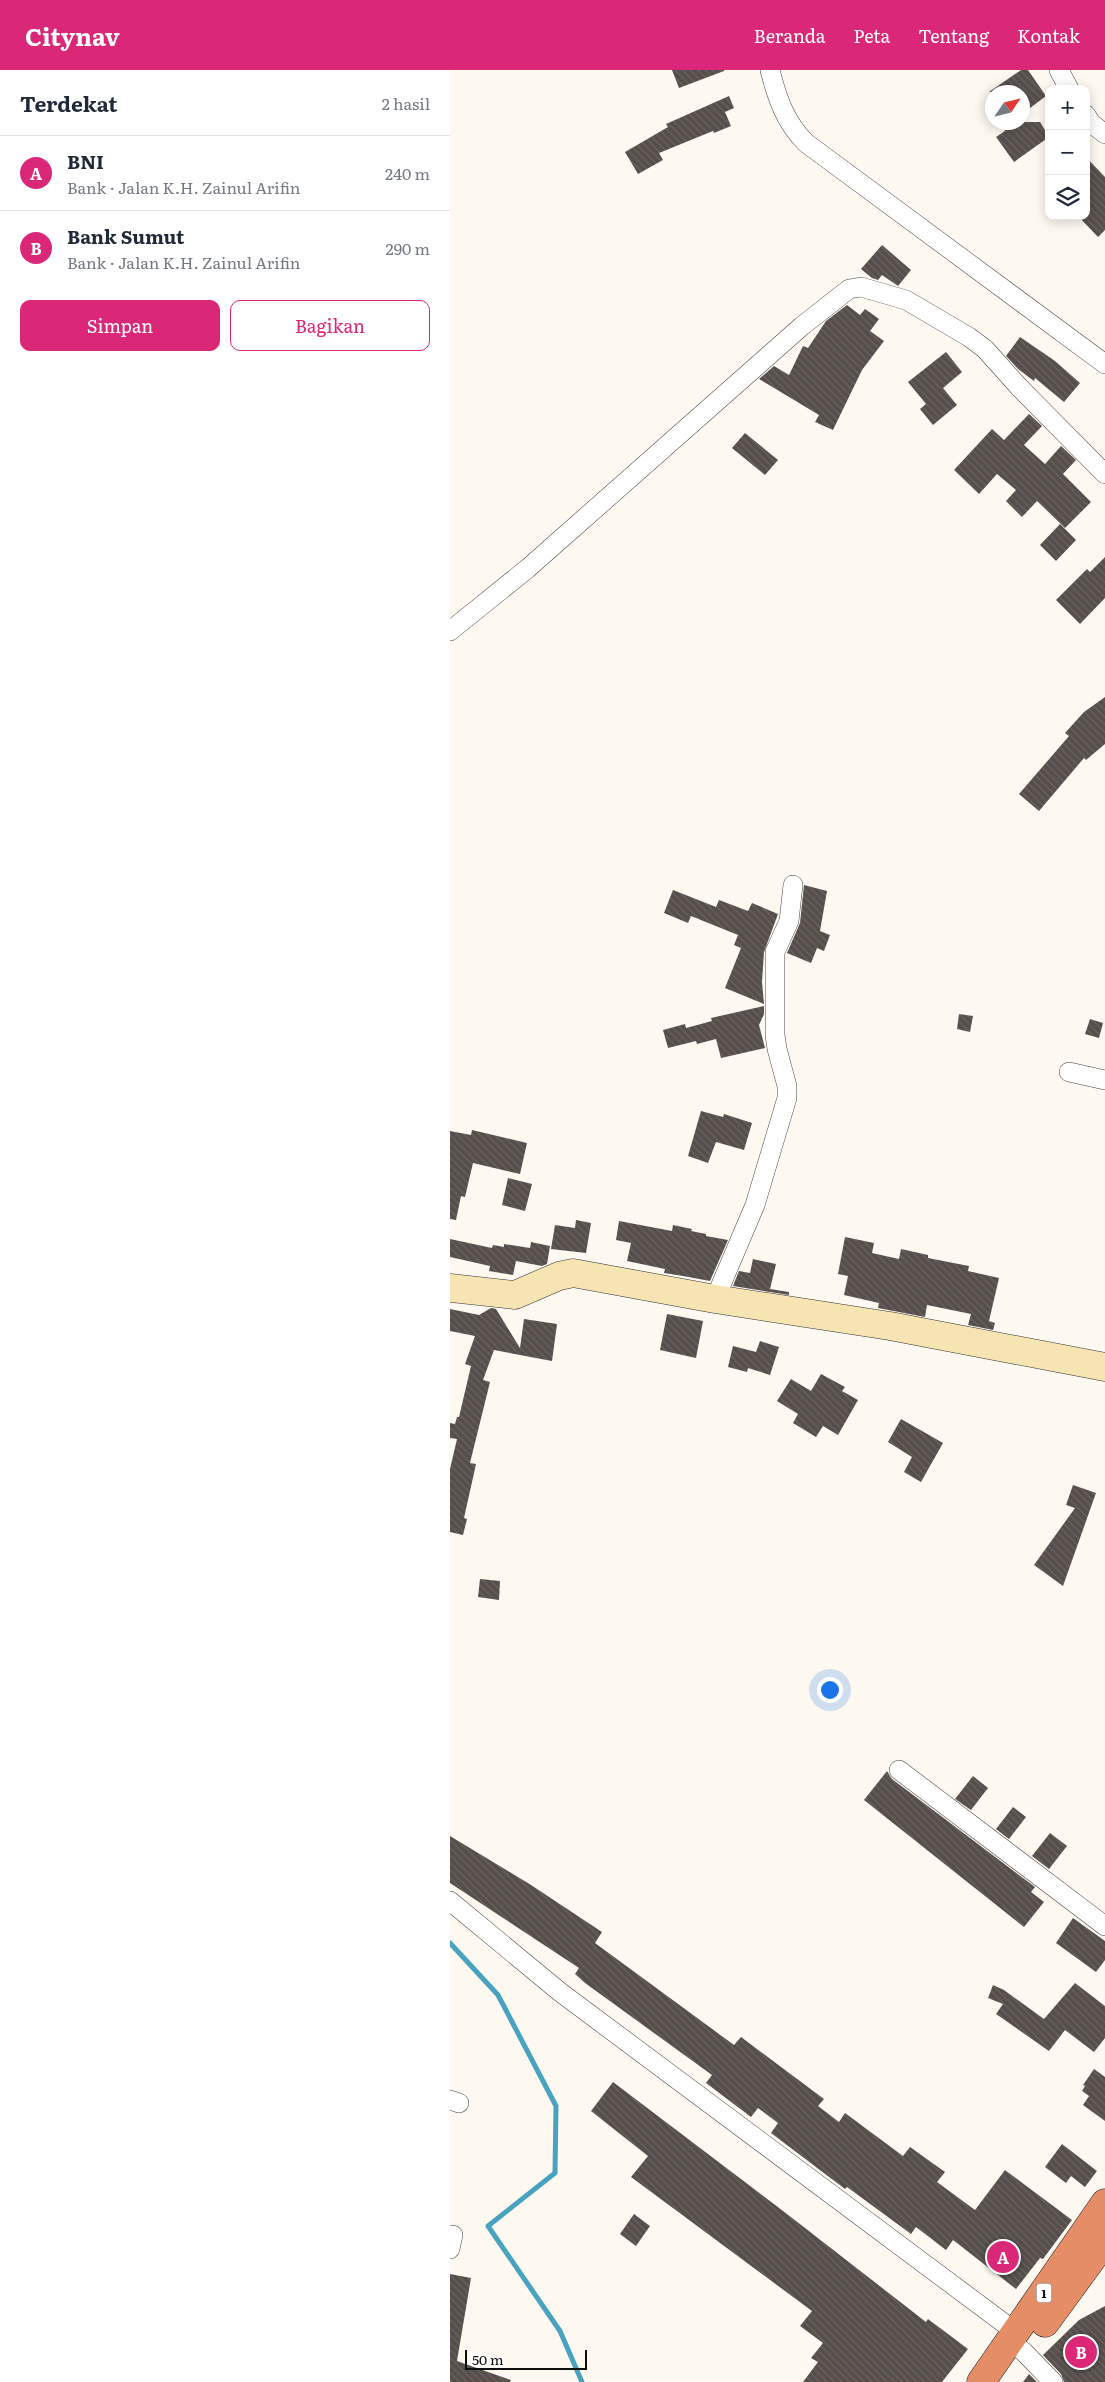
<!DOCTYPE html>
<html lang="id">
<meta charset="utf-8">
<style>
:root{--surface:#fff;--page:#f2f2f3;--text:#1f2937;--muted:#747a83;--line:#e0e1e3;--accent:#db2777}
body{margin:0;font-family:Literata,serif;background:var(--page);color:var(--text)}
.controls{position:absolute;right:15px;top:15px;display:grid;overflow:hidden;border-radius:10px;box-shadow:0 2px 12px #0003}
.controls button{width:45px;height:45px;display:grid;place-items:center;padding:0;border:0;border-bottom:1px solid var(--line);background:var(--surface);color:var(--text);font:25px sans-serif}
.compass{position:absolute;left:535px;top:15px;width:45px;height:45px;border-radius:50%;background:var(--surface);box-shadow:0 2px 12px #0003;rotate:55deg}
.scale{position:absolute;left:15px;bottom:12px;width:122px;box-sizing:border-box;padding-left:5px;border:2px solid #0e0e0e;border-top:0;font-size:14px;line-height:18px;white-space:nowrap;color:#0e0e0e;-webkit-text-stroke:4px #fff;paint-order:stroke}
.you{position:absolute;left:379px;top:1619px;width:18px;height:18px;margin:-12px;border:4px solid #fff;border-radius:50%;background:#1a73e8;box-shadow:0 0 0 8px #1a73e833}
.badge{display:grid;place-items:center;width:32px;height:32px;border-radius:50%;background:var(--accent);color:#fff;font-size:16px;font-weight:700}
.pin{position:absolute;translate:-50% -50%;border:2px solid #fff;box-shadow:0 1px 5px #0006}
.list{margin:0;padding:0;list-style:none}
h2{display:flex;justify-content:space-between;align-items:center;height:65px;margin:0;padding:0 20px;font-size:21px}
h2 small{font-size:16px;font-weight:400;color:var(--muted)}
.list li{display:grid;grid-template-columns:32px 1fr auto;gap:15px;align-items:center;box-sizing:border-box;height:75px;padding:0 20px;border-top:1px solid var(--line)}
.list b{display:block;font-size:19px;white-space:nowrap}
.list p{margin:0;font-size:16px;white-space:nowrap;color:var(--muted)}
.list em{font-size:16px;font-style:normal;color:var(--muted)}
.actions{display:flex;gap:10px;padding:15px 20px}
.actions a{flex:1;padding:11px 0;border:1px solid var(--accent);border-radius:10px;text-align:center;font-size:18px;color:var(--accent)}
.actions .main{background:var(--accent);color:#fff}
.icon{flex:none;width:28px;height:28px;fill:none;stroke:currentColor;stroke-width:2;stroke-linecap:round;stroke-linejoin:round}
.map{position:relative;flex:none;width:655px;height:2312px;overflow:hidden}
header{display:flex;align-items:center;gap:30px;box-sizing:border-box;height:70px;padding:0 25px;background:var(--accent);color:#fff}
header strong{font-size:24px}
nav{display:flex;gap:28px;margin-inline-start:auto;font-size:18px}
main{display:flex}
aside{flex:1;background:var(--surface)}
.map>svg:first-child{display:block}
</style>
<header>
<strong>Citynav</strong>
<nav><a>Beranda</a><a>Peta</a><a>Tentang</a><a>Kontak</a></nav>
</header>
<main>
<aside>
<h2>Terdekat<small>2 hasil</small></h2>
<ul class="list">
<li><span class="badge">A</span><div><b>BNI</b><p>Bank · Jalan K.H. Zainul Arifin</p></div><em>240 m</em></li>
<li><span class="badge">B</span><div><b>Bank Sumut</b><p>Bank · Jalan K.H. Zainul Arifin</p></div><em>290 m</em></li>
</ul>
<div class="actions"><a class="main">Simpan</a><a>Bagikan</a></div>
</aside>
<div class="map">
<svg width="655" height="2312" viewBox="0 0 655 2312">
<defs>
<pattern id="building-back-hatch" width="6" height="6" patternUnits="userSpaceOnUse" patternTransform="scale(1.25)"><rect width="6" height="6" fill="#554e4b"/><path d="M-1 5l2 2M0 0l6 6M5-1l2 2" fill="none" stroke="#696361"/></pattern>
</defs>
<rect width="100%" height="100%" fill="#fdf9f0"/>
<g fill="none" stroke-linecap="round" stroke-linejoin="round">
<path stroke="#49a2bf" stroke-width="5" d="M0,1873L48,1925L106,2036L105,2103L38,2156L110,2261L132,2312"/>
</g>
<path fill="url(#building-back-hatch)" d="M222,0H274V1L229,18Z
M571,0H578L596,26L572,44V22H539Z
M279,26L284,38L275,42L281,56L264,63L263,61L209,83L213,90L188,104L175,82L218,57L216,54Z
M549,52H590L599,67L564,92L546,67L555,61Z
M636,87L655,107V160L648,167L628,146H636Z
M432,175L461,200L448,216L432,205L428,210L422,208L411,199Z
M397,235L410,245L415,239L429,249L420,261L434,271L412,300L383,360L365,352L369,345L309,309L324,296L339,305L353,276L358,278L376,251Z
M570,267L605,291L630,313L614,332L585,308L584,311L568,299L556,286Z
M496,282L512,302L493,318L507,335L483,355L470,339L476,334L458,312Z
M579,344L592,356L574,375L595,394L611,376L626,390L613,404L641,432L615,458L587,431L572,447L556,431L566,420L547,404L529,424L504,400L542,359L554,370Z
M295,363L328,390L315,405L282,378Z
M610,454L626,470L606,491L590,475Z
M655,487V528L630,554L606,530L637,499L640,502Z
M655,627V674L636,690L634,688L589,741L569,724L619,666L615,663L634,642Z
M354,815L377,821L370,861L380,865L374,881L367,878L361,893L337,883L350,853Z
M223,820L266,837L269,830L298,841L302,833L328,844L314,882L312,912L314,934L275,918L291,878L284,875L288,865L241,846L238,853L214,843Z
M314,936V944L309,955L315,978L271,988L266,969L247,974L246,971L218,978L213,960L235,954L236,958L262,951L261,948Z
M509,944L523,946L520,962L507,959Z
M640,949L653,953L649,968L635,964Z
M251,1041L273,1047L274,1044L302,1053L294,1080L266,1072L258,1093L238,1086Z
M22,1060L77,1073L70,1104L23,1093L15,1127L11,1126L6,1150L0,1149V1061L21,1065Z
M58,1108L82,1114L75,1141L52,1135Z
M126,1150L141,1153L136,1183L101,1179L105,1155L125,1158Z
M169,1151L222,1161L223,1155L242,1159L241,1161L256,1164V1166L278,1170L260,1211L233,1206L214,1203L215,1199L177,1191L181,1173L166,1170Z
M395,1167L424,1173L422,1183L449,1189L451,1179L478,1185V1188L519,1196L518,1201L549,1208L539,1251L545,1253L543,1260L518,1255L521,1244L477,1235L475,1247L428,1238L429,1233L394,1225L398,1206L388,1204Z
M0,1169L42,1178L43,1175L54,1177V1174L80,1178L81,1172L100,1176L97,1194L92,1196L66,1191L63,1205L39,1201L40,1196L0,1187Z
M303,1189L326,1194L320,1219L339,1222V1225L283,1216L289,1201L300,1203Z
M41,1238L46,1239L70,1278L74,1249L107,1254L102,1291L44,1280L33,1310L40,1312L20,1393L26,1394L14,1448L17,1449L13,1465L0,1462V1399L7,1369L0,1368V1353L5,1354L7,1347H9L21,1296L15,1294L25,1266L0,1261V1239L29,1245Z
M217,1244L253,1251L246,1288L210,1280Z
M310,1271L329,1277L320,1305L298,1298L297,1302L278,1297L283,1276L306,1282Z
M371,1304L395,1317L392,1321L408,1330L388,1365L373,1356L366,1367L343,1353L348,1344L327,1331L341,1309L361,1321Z
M451,1349L493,1373L471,1412L454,1402L462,1387L438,1372Z
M623,1415L646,1423L613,1516L584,1495L625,1438L616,1435Z
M30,1509L50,1511L49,1530L28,1527Z
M437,1701L442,1709L585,1817L581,1822L594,1832L574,1857L414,1730Z
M523,1706L538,1718L521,1740L505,1729Z
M563,1737L576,1747L559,1769L546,1759Z
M600,1763L617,1776L599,1799L582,1786Z
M0,1766L81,1815L152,1862L145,1873L284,1975L291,1967L374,2029L368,2036L389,2052L395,2043L453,2086L460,2077L495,2102L487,2112L525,2140L555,2100L622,2150L593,2189L590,2188L566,2219L503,2170L496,2180L466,2157L461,2164L397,2117L395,2119L321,2063L328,2053L308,2038L301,2047L256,2013L262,2005L135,1913L125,1904L129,1898L0,1813Z
M623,1848L655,1871V1890L646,1902L606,1873Z
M625,1913L655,1936V1968L644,1982L615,1960L599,1981L546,1944L553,1934L538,1928L543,1915L554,1920L594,1949Z
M644,1999L655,2007V2051L633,2035L639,2026L632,2021L635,2016L633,2015Z
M163,2012L337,2144L476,2252L478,2249L518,2279L492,2312H353L368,2292L361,2288L373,2273L350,2256L362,2241L181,2107L198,2086L141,2041Z
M612,2074L647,2101L635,2117L621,2106L616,2113L595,2097Z
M184,2144L200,2156L186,2176L170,2164Z
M0,2204L21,2208L7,2291L61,2310L60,2312H0Z
M655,2236V2312H614L611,2304L593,2285L629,2250Z
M579,2304L587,2312H573Z"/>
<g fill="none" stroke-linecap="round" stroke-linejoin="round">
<g stroke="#414141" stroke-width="20">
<path id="street" d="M320,0C327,28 335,52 356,73L655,294
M609,0L619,19
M636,45L641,53L655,64
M0,561L77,499L352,256L399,219L411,217L456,230L519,267L535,279L569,317L655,404
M619,1002L655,1010
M265,1229L305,1135L337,1028V1016L327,979L325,965V882L339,851L343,815
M449,1700L655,1856
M0,1831L110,1922L567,2263
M0,2030L9,2033
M0,2179L3,2165
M560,2271L574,2282L603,2312"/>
</g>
<g stroke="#303030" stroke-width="29">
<path id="secondary" d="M0,1218L65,1225L109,1206L123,1203L265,1229L440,1256L655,1297"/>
</g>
<g stroke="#1f1f1f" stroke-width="29">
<path id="highway" d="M595,2253L655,2171
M531,2312L655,2133"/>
</g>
<use href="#street" stroke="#fff" stroke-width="19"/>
<use href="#secondary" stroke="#f6e4b3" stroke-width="28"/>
<use href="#highway" stroke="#e58d67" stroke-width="28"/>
</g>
<g text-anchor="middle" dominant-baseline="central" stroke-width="5" stroke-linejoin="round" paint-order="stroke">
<rect fill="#fff" stroke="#565656" stroke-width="1" x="586.5" y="2213.5" width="15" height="19" rx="4"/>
<g font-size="12" font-weight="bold" fill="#0e0e0e">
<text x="594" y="2223">1</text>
</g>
</g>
</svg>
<div class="controls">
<button>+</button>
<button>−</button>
<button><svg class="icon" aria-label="layers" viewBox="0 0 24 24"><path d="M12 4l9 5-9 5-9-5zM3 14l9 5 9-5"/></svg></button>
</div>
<svg class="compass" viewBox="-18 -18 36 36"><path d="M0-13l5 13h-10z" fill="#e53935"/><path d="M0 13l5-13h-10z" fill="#747a83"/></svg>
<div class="scale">50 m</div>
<div class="you"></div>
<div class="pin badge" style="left:553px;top:2187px">A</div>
<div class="pin badge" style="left:631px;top:2282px">B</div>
</div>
</main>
